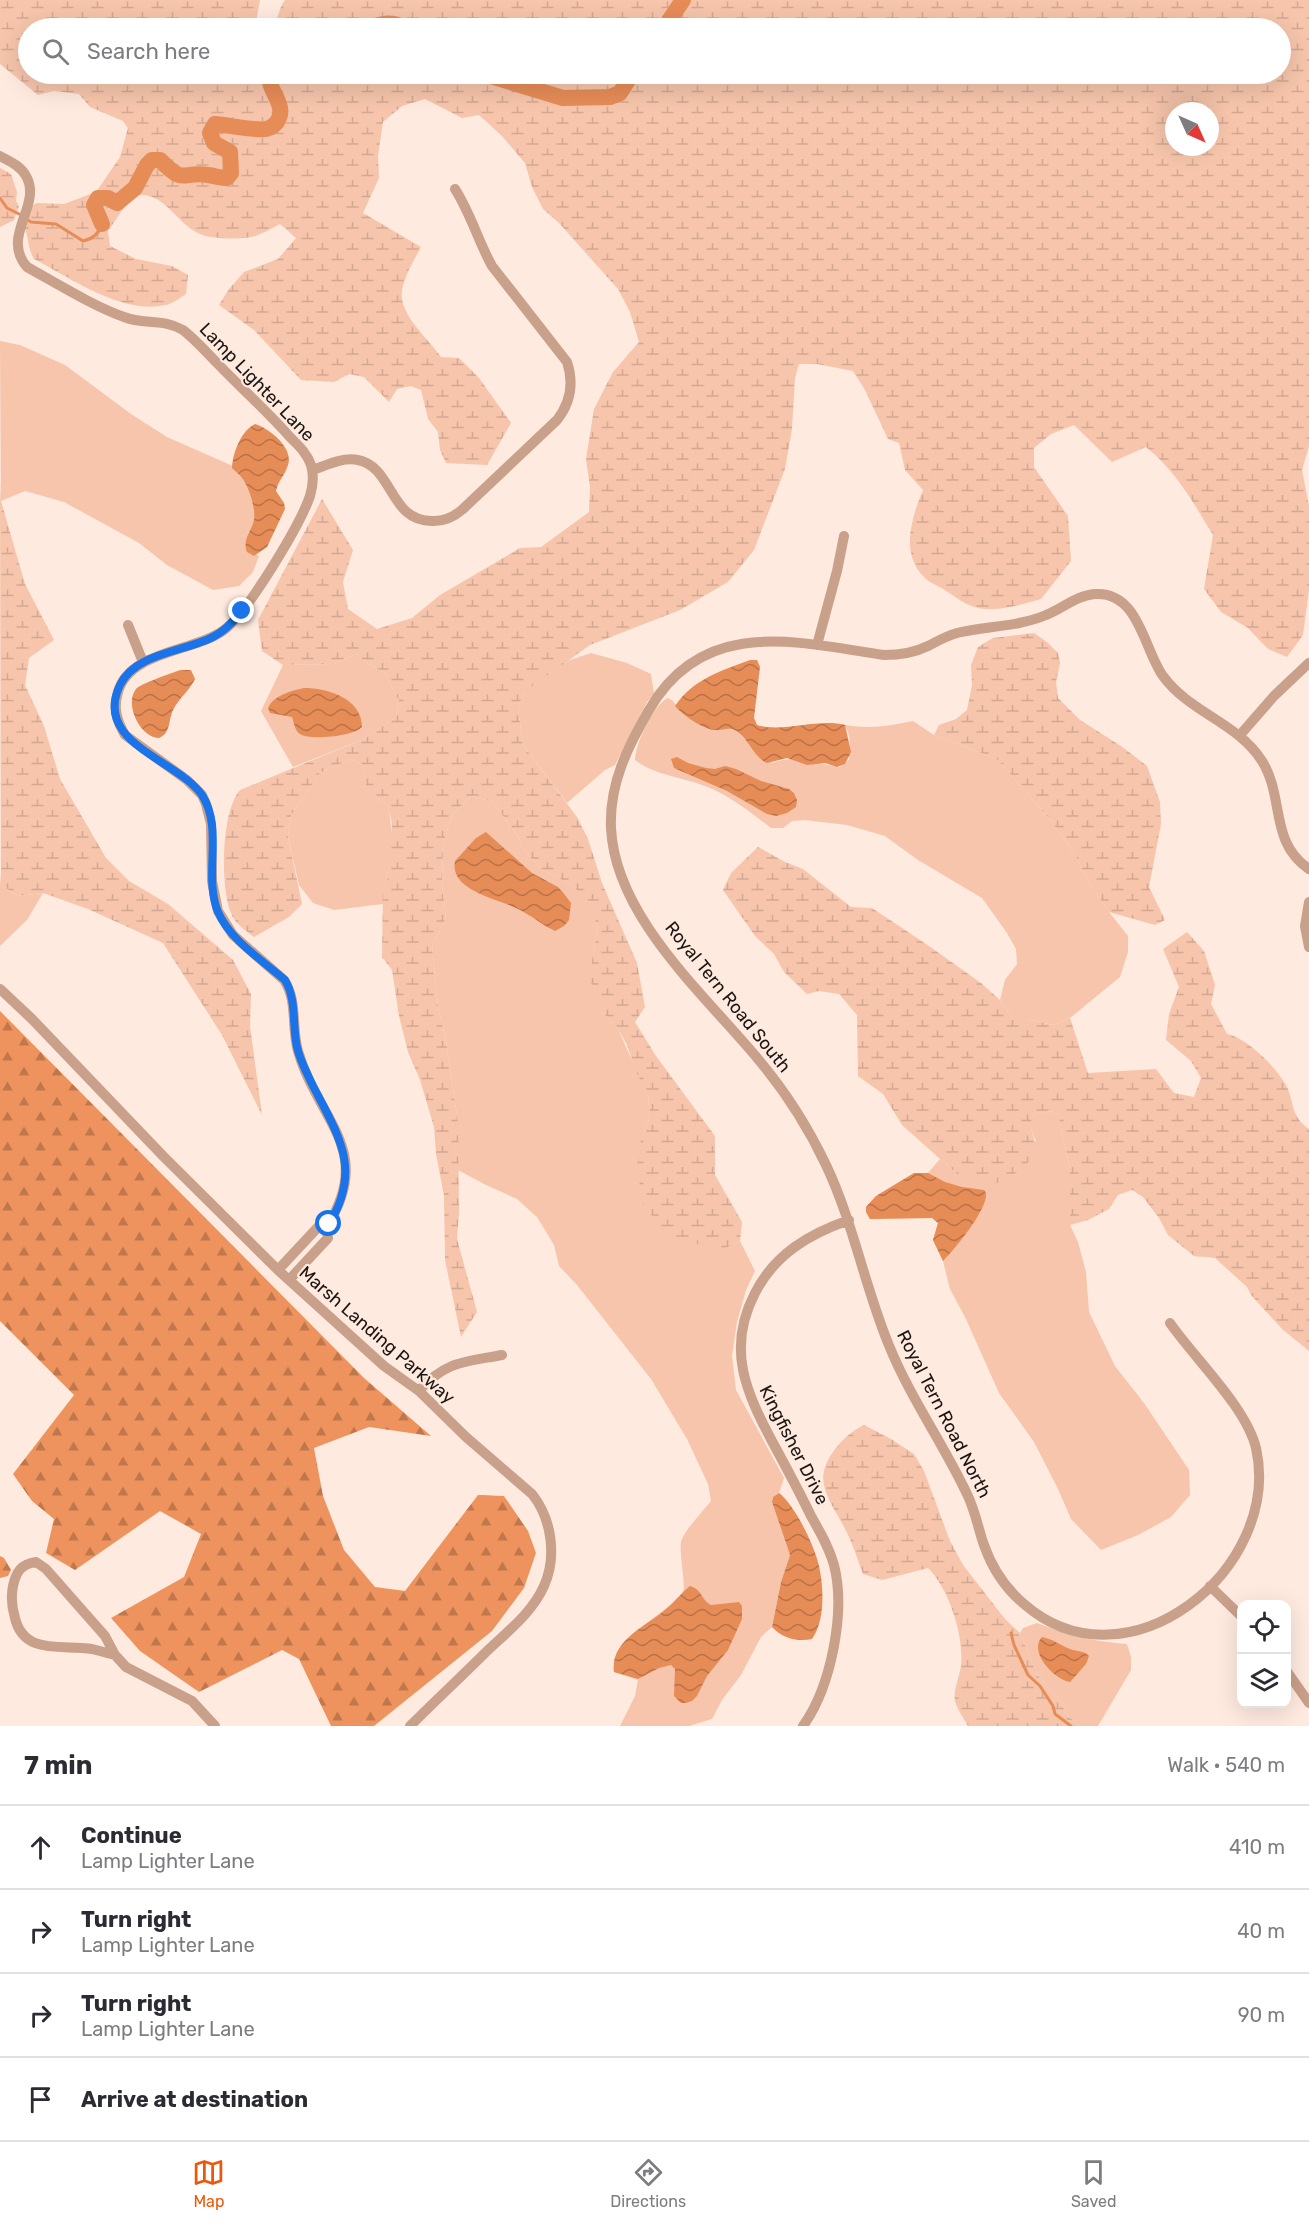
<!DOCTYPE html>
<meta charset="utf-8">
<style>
:root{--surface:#fff;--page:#f2f2f3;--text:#2b2b33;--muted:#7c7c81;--line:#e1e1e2;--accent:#ea580c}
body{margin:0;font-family:Rubik,sans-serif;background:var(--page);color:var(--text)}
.controls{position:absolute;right:18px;bottom:18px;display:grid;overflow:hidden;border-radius:12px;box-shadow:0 6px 24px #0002}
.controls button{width:54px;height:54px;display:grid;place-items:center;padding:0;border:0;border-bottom:2px solid var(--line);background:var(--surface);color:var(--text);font:30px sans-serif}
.compass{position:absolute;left:1165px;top:102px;width:54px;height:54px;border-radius:50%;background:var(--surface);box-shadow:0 6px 24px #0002;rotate:135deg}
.stop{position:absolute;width:18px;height:18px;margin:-14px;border:4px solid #1a73e8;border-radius:50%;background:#fff}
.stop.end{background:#1a73e8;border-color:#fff;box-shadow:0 2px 6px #0008}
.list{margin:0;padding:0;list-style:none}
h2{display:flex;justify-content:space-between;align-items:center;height:78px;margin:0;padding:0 24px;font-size:26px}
h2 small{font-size:20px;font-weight:400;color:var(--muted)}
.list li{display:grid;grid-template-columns:39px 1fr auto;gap:18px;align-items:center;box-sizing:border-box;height:84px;padding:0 24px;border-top:2px solid var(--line)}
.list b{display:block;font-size:22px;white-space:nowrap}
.list p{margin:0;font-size:20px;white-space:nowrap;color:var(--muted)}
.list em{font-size:20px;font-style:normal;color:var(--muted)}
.icon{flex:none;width:33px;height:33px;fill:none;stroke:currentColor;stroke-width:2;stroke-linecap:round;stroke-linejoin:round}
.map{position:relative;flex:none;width:1309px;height:1726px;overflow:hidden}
.search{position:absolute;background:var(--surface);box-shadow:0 6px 24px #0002;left:18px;right:18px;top:18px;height:66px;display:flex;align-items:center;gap:15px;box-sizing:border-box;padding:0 21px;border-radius:33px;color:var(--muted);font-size:22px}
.sheet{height:414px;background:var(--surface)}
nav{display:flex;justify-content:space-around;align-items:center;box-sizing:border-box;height:84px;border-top:2px solid var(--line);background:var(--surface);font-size:16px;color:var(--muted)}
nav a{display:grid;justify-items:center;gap:3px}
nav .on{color:var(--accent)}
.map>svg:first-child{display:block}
</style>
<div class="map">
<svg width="1309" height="1726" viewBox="0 0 1309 1726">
<defs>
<pattern id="forest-firs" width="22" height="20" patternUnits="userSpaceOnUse" patternTransform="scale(1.5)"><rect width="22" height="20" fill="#ee935e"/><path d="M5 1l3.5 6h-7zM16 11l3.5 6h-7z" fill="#c0774c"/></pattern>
<pattern id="wetland-marsh" width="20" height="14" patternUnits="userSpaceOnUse" patternTransform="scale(1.5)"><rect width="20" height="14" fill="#f6c5ab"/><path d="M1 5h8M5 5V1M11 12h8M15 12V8" fill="none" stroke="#d2a892"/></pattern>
<pattern id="water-waves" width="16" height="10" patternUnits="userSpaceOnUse" patternTransform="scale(1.5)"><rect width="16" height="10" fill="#e68c57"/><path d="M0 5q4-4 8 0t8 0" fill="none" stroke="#ba7147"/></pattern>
</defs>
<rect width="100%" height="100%" fill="#feeadf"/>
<path fill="#f6c5ab" d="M0,341L20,345L65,365L131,414L167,437L235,467L247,481L257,518L249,550L259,556L253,572L239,586L213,590L167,565L139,543L64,502L25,491L1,501Z
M591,653L627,663L651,674L654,694L647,702L615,765L605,770L567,803L523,745L518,708L524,692L567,661Z
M357,654L368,664L384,672L399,701L396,717L364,739L293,767L261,711L283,665L334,664Z
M668,698L673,701L681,712L710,729L726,728L736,731L772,763C797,753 816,764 840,767L849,760C849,748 853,732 842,724C866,730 889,726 913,721L934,735L997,759L1047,816L1071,848L1089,882L1109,912L1128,936V952L1120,977L1070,1018L1053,1025L1027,1019H1013L1000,1000L1005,980L1017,964L1016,949L1007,933L982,898L918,860L885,836L847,825L805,820L792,821L783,828H771C750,812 729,795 705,786C682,777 654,775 635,760C636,743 652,706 668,698Z
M351,759L363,765C366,790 367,792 388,805C393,828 392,853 387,876C385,886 383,893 383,904L334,910L313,903L299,885L288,837L291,815L320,773Z
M471,796L493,802L519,838L526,853L543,870L570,884L589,900L598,928L593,952L602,1012L618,1029L648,1096L650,1117L641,1139L721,1249L740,1241L755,1271L746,1290L737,1322L732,1356L736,1390L784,1478L779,1493L773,1497L772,1502L790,1555L781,1582L772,1627L761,1637L741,1675L722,1700L712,1719L689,1726H620L635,1696L638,1680L614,1672C610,1638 653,1623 673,1602C676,1599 681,1595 683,1592C686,1585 679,1554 681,1542C683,1532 704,1510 711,1501L708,1484L687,1439L651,1379L577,1285L559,1266L554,1245L537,1217L517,1199L486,1185L458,1170V1122L446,1041L438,1007L432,946L446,918L442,883L443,844L452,815Z
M0,873L1,885L18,896L43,893L27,920L0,946Z
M1049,1111L1058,1114L1070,1169V1225L1078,1242L1086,1272L1089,1312L1115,1366L1144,1403L1189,1470L1190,1495L1171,1517L1138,1535L1101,1550L1071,1519L1058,1489L1034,1442L999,1393L966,1319L950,1289L943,1261L933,1240L938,1223L932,1218L870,1219L866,1212V1207L876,1196L914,1173H928L940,1159L957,1174L1036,1141C1032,1131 1026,1122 1036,1113L1045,1114Z
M1037,1623C1071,1636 1091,1641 1127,1644L1131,1657V1670L1098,1726H1080L1068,1716L1065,1708L1038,1676L1020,1633L1023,1628Z"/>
<path fill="url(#forest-firs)" d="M0,1011L364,1378L431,1436L369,1427L314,1448L323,1496L344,1550L375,1587L405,1591L478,1495L504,1496L528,1531L536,1553L524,1588L492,1631L374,1726H331L299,1659L282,1650L199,1692L140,1651L111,1618L184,1577L201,1534L160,1511L75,1570L46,1553L54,1519L32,1501L13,1474L74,1395L0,1321Z
M0,1556L4,1558L11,1570L8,1576L0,1578Z"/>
<path fill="url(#wetland-marsh)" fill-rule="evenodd" d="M0,0H260L256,22L249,28H28V74H1280V28H271C279,20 278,9 285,0H1309V446L1302,470L1309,506V590L1303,635L1287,657L1268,649L1248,628L1221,612L1204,589L1213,535C1192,501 1177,472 1146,447L1112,462L1074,425L1051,434L1034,448V467L1068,516L1071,561L1041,599C1026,603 1011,608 996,609C971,610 965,603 946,591C941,587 935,585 930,582C898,559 911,519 923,490L905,470L899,443L888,439L865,390L853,371L817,364H799L795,378L792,429L785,469L754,550L728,582L680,610L590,645L524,692L518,708L523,745L577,817L588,839L602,883L637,963L645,1007L635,1022L656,1056L715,1136V1175L742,1222L740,1241L721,1250L671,1237L643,1206L637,1167L641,1139L650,1117L648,1096L635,1069L627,1045L618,1029L602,1012L590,980L593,952L598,928L589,901L570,884L543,870L526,853L519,838L493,802L471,796L452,815L443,844L442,883L446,918L432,946L438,1007L446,1041L458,1122L459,1212L457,1239L477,1312L461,1337L445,1260L444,1195L436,1154L434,1127L420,1080L408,1052L399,1016L392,970L382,957L383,891L387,878L392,823L388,805C367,792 365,790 363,765L351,759L320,773L291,815L288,837L302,904L289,917L254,937C245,930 235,924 231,913C220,888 221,811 240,790L364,739L396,717L399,701L384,672L368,664L357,654L334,664L283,665L262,651L258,620L322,499L353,550L343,582L348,609L377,629L412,618L440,595L520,548L541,547L589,512L590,487L586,459L594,409L613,372L639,342L630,312L618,289L559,223L543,209L532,187L525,163L502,136L479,115L462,118L425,99L402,106L383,122L378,156L379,178L363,213L421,247C414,260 405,275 402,290C398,314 428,338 441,357L459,358L479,378L511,423L487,465L446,463L440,450L438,432L428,419L421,390L411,386L397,389L389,402L364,377L349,374L334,382L301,380L254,330L219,305L229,289L244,272L278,259L296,238L280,224C272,228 264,233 255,236C245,240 210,239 200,234C173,222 165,189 132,196L108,231L110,246L136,259L172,266L188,275L186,294C180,298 172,304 165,305C122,315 71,278 34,259C27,247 29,236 23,224L29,207L37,203L64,204L96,192L120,157L128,128L123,121L90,107L79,94L54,91L38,95L0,64ZM1174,111H1210V147H1174Z
M0,168L11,174L17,192L16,201L19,206L14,220L0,227Z
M0,482L1,501L25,584L54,640L29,658L25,685L44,726L60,779L106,858L129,881L168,904L233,960L251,994L250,1026L262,1115L222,1035L163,943L88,909L43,893L18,896L1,885Z
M1034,633L1047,642L1058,653L1060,663L1056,682L1058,698L1080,720L1121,746L1147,766L1160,802L1161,824L1149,887L1165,920L1155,925L1109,912L1089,882L1071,848L1047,816L997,759L934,735L939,725L956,719L967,710L972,685L971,665L978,647L993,638Z
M758,847L785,862L803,869L851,907L872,908L929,946L981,983L1000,1000L1013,1019H1027L1053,1025L1070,1018L1088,1073L1156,1069L1174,1093L1194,1097L1201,1078L1191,1061L1166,1040L1169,1014L1179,987L1163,949L1187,932L1204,951L1215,985L1211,1004L1227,1034C1247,1038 1276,1067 1286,1085C1295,1103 1290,1116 1309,1129V1351L1282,1329L1251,1295L1247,1287L1215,1258L1194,1256L1168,1235L1159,1218L1143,1197L1132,1190L1118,1195L1109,1209L1088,1220L1070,1225V1169L1058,1114L1049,1111L1045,1114L1036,1113C1021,1127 1045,1141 1029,1161C1021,1172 1009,1177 997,1183L957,1174L902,1125L883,1094L858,1076L857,1015L839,994L819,991L807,994L784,972L774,954L755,936L723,890L731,873Z
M864,1425L891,1439L914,1454L924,1471L950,1541L963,1565L1005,1619L1020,1633L1038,1676L1065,1708L1068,1716L1080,1726H968C964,1719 957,1709 955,1701C953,1690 960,1676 961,1665C964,1635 949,1589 928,1568L882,1580L863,1574C857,1558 852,1541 844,1527C828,1497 811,1479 836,1448C845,1437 852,1431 864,1425Z"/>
<path fill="url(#water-waves)" d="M255,424C269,428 294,448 288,465C285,475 278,481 276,491L284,503L285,509L267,547L254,556L247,552C242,539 251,533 254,520C256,509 249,487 242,478C240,475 235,471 232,468C233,452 241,431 255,424Z
M750,660H757L760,667L754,718L757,725C783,733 818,718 845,725L851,752L845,764L837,767L825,763L807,765L787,758L767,763C752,756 749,737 734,730C727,727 722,731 715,730C702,729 683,715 675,706C693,679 721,671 750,660Z
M180,670H191L195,679C190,690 179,698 173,710C168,721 171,733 159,738C140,738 124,704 136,689C140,684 172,673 180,670Z
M304,688C327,688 362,698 362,727C354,736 310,741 300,734C295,731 294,723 292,717L270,713L268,708C274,695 291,691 304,688Z
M677,757L688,763L706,768L715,769L725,766L736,769L761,781L789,789L794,793L797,800L796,807L787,813L776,816L767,814L727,791L674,768L671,759Z
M486,832L532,873L558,887L565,895L571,903L569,920L564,926L555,931C542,925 531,915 518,909C499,899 449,891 455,861L476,838Z
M914,1173H928L945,1182L962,1187L984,1190L986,1193C988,1209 955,1249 943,1261L933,1240L938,1223L932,1218L870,1219L866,1212V1207L876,1196Z
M779,1493C795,1505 815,1547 819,1566C824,1588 825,1621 812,1639C797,1642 782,1638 772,1627L781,1582L790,1555L772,1502L773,1497Z
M690,1586C702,1589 701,1600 711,1605L739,1602L742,1606V1619L728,1650L707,1676L697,1696L692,1701L686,1703H681L674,1696L675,1669L671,1665L659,1668L638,1679L614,1672C610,1640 646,1627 666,1609C675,1602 681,1593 690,1586Z
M1042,1637C1053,1639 1060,1645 1070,1649C1078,1652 1083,1650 1089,1656L1086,1664L1070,1682C1054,1679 1028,1652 1042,1637Z"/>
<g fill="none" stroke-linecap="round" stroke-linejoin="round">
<path stroke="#e68c57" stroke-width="3" d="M0,198L7,208L21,215
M26,219L31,222L56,224L83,241C93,239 99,234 102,224
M1011,1633L1014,1645L1028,1675L1040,1686L1053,1706L1055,1714L1071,1726"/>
<path stroke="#e68c57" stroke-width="16" d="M369,28C384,23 391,21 405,28
M664,28L683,0
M484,74L563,98L610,97L620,93L632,74
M102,224L94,205L98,198H108L117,203L135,188L147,165L152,160H160C186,186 180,171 208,175C215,176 220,178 227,178L231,173L230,152L214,143L210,133L215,124C227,125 257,131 266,129C278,126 283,115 279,104C275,92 268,86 270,74"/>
<path stroke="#c9a08a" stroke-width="10" d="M0,156C9,161 21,166 26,176C43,205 0,236 27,267C56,283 93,306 124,317C144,325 162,318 183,330C196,340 207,353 219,365C242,389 267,411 289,436C298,445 307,453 311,465C314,475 313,486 310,496C300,525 248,612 224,630C194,652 129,651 118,692C113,708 117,721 125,735L187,780L202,795L206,804L211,824L212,881L218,911L233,935L284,980C298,1001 291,1027 298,1051C318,1121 376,1150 326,1228L328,1238L289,1280
M313,470C327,465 342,457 358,460C394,467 389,523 434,521C445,521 455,516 463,509L557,420C571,402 574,383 567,362L492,266C478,241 471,214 455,189
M128,625L143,662
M817,645L837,571L844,536
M1240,735L1274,696L1309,663
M1309,902L1305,926L1309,947
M0,989L32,1019L164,1157L278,1270L384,1366L419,1391L466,1437L532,1494C552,1519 557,1557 544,1586C532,1613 507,1632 486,1652C461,1677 435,1701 410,1726
M278,1270L319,1226L326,1228
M1170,1323C1195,1359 1246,1407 1256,1448C1283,1569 1127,1694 1024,1604C1005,1588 992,1568 984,1545C978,1528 975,1510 967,1494C943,1443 909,1396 888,1343C864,1284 853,1222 826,1165C808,1127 785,1091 758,1059C705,995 615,917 611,828C609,784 628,746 649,710C703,616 797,642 884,655C900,655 914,653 928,646C938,641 946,636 957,633C986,626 1018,627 1046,615C1062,609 1077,595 1095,594C1139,591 1144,650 1163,676C1190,713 1237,722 1262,761C1285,798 1269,842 1309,869
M419,1391C445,1361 465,1362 502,1355
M1210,1586L1242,1617
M115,1655C107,1653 100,1651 92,1649C63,1644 24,1656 15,1618C12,1608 11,1596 13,1586C16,1572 21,1564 36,1562L46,1569L105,1636L115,1655L126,1667L192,1701L215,1726
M1286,1670L1309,1703
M803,1726C831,1687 846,1612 834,1565C829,1547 820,1532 811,1516C799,1491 786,1467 773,1443C746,1392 726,1349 755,1293C775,1254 809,1234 849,1220"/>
</g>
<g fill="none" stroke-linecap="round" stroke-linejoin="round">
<path stroke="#1a73e8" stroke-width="8" d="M242,611C233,622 224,632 211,638C182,652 136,653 120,685C92,743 178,760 202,795C224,829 203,876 218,912C230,940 262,960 285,980C297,1000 292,1025 297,1047C300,1061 307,1073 313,1086C339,1136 362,1170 329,1224"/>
</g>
<g text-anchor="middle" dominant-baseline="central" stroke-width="4.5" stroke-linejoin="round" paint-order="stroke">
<g font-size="18" fill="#1c1512" stroke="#feeadf">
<text transform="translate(257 382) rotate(46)">Lamp Lighter Lane</text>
<text transform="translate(728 997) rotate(51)">Royal Tern Road South</text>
<text transform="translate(377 1335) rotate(41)">Marsh Landing Parkway</text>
<text transform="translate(944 1414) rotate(63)">Royal Tern Road North</text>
<text transform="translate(794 1445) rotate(63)">Kingfisher Drive</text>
</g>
</g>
</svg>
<div class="controls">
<button><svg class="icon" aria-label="locate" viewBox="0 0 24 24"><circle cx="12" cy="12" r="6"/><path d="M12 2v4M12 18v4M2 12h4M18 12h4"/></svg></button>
<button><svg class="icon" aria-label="layers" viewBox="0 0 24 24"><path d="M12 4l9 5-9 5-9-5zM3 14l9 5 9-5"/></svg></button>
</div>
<svg class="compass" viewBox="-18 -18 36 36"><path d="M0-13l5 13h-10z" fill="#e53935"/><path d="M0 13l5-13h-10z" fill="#7c7c81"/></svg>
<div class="stop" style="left:329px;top:1224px"></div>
<div class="stop end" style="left:242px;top:611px"></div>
<div class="search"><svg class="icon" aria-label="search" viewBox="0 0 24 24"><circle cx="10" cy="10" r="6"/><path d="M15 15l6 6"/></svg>Search here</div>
</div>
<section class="sheet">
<h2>7 min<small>Walk · 540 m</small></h2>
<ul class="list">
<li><svg class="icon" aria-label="ahead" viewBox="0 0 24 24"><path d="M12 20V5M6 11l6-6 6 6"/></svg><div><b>Continue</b><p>Lamp Lighter Lane</p></div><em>410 m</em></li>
<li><svg class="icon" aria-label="right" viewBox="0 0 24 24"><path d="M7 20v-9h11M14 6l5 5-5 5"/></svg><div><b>Turn right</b><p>Lamp Lighter Lane</p></div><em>40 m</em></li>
<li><svg class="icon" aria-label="right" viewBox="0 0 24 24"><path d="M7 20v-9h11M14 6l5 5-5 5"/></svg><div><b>Turn right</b><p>Lamp Lighter Lane</p></div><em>90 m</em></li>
<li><svg class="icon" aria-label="arrive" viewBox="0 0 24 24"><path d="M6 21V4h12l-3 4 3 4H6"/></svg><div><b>Arrive at destination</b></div></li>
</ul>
</section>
<nav>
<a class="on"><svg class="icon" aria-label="map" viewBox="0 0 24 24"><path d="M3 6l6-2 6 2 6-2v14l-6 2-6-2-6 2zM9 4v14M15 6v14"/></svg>Map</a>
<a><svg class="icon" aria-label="directions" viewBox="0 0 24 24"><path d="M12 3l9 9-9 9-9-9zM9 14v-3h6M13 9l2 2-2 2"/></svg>Directions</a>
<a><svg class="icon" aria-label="saved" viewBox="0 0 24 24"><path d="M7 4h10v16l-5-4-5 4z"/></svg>Saved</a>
</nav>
